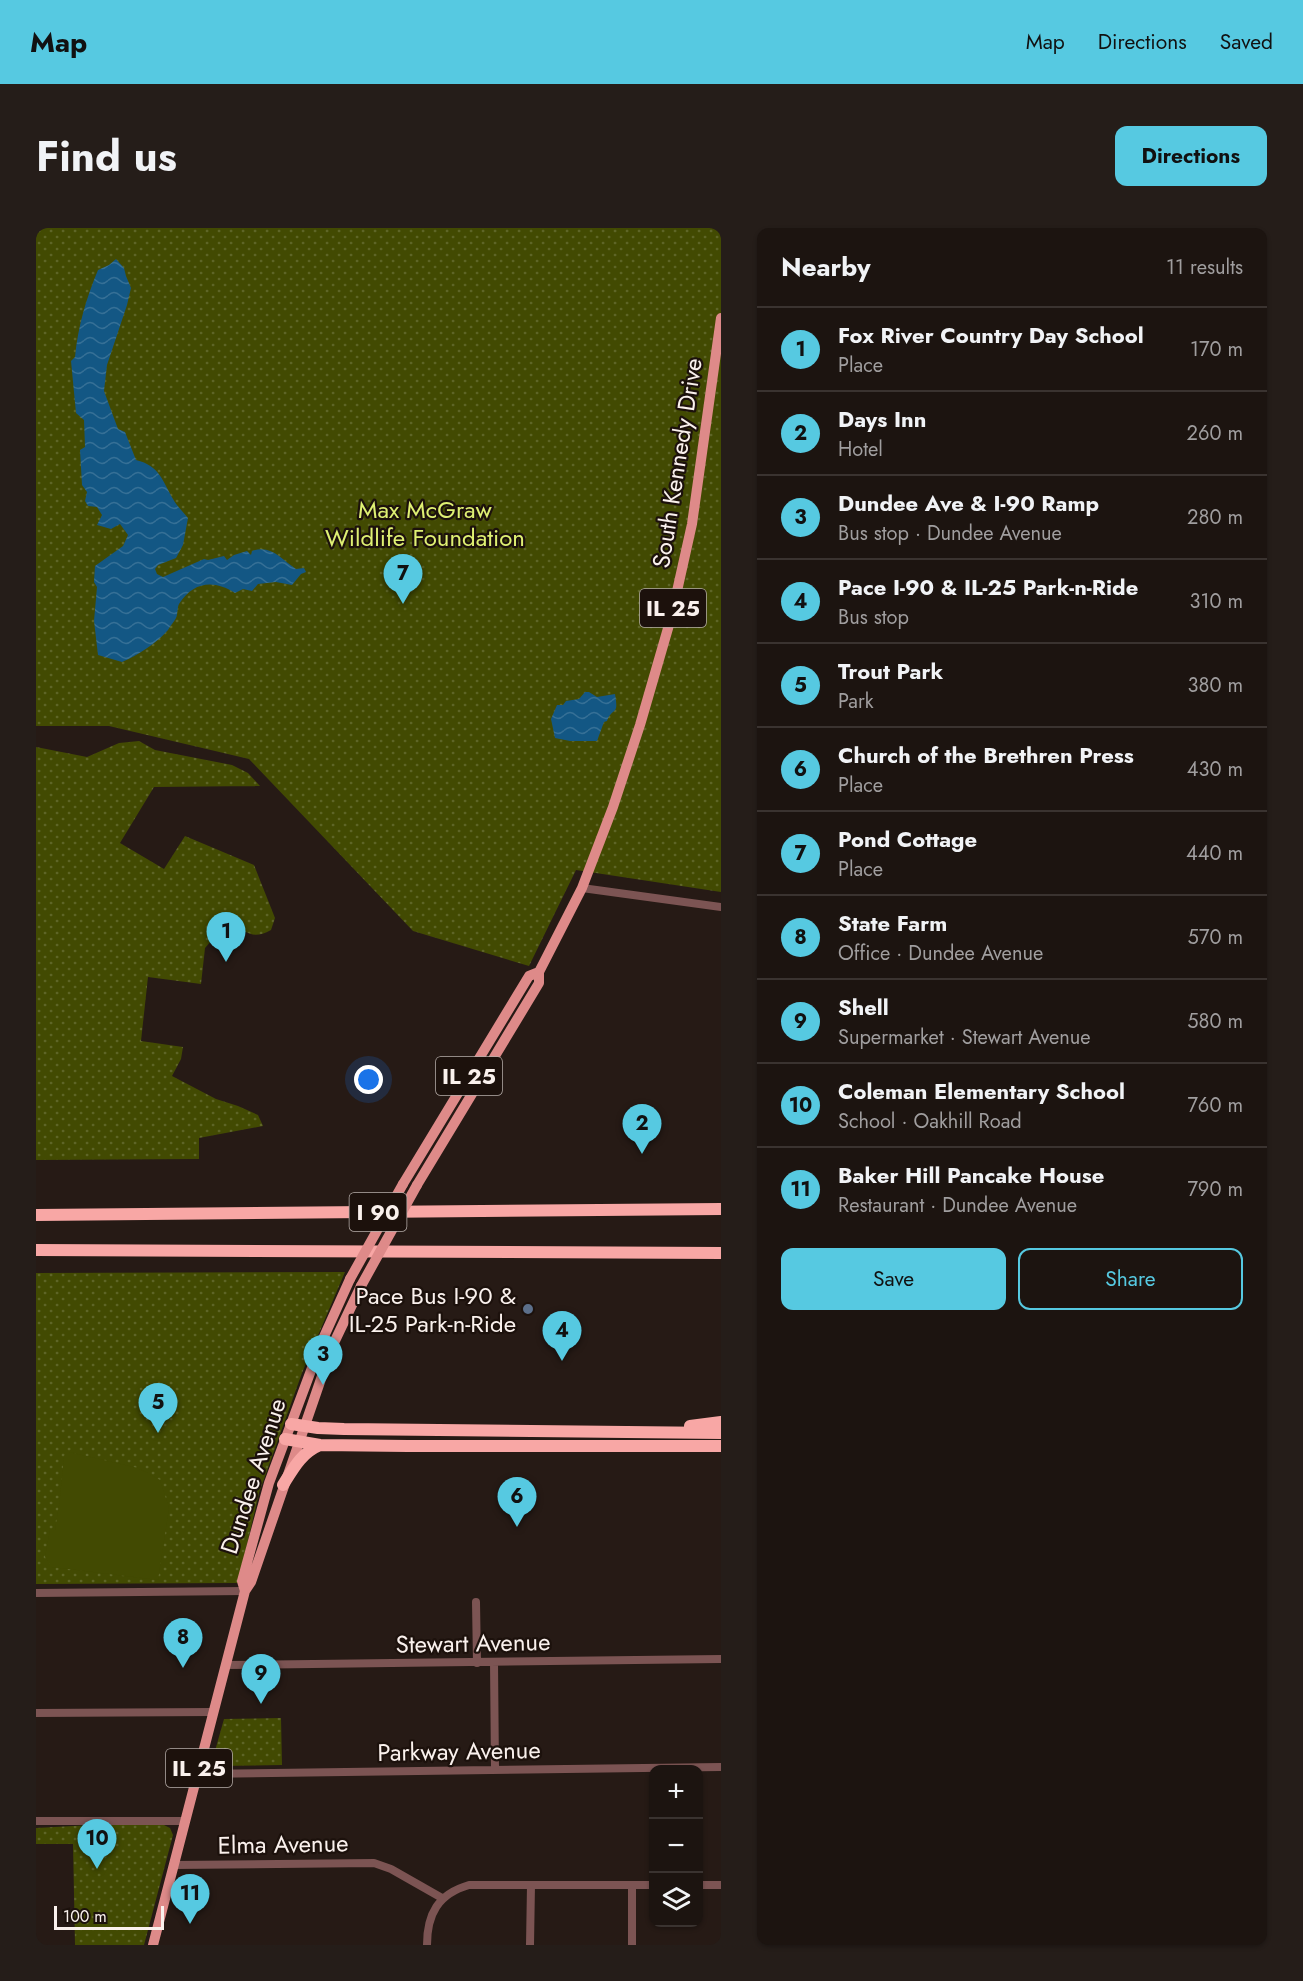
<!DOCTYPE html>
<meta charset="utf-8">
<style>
:root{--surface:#1c1410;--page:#251d19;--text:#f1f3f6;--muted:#a09e9f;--line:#3a3330;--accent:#56c9e1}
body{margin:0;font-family:Jost,sans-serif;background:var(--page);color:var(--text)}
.controls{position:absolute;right:18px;bottom:18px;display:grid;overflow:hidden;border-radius:12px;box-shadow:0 2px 4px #0004}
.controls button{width:54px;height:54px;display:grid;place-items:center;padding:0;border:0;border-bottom:2px solid var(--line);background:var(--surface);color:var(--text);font:30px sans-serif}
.scale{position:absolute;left:18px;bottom:15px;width:110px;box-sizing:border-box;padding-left:6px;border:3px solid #faf1ed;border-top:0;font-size:16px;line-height:21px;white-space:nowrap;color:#faf1ed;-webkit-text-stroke:4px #1c110c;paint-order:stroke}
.you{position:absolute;left:333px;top:852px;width:21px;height:21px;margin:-15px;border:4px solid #fff;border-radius:50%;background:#1a73e8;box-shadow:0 0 0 9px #1a73e833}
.badge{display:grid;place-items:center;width:39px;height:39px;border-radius:50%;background:var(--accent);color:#111;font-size:20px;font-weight:700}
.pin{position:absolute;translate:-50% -50px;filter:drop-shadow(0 2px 3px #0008)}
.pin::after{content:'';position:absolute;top:32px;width:21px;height:18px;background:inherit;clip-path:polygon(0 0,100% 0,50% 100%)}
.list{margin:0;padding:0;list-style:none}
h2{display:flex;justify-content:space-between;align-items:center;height:78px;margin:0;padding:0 24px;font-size:26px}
h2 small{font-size:20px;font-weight:400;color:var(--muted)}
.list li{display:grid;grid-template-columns:39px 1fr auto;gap:18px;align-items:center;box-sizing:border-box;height:84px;padding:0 24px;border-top:2px solid var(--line)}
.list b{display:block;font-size:22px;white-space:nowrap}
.list p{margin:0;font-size:20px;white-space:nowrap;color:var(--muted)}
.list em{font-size:20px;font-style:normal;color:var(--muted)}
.actions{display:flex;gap:12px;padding:18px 24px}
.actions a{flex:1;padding:14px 0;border:2px solid var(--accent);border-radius:12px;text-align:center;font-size:21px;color:var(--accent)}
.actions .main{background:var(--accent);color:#111}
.icon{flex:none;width:33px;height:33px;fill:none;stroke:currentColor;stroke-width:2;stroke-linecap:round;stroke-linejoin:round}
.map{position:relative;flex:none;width:685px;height:1717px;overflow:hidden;border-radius:12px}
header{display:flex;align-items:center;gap:36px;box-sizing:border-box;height:84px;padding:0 30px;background:var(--accent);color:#111}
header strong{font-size:28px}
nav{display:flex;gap:33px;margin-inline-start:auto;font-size:21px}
.intro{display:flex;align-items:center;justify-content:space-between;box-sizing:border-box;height:144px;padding:0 36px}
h1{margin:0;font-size:42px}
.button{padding:15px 27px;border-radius:12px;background:var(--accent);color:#111;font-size:21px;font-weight:700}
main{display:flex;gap:36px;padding:0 36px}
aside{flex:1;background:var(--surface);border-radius:12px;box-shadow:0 2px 4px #0004}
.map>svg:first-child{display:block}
</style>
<header>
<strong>Map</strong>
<nav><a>Map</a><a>Directions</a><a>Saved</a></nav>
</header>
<div class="intro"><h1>Find us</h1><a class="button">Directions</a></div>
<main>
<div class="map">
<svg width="685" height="1717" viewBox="0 0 685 1717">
<defs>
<pattern id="green-dots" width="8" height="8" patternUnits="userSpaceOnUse" patternTransform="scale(1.5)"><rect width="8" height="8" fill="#424a02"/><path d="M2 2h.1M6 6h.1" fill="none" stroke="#5e6527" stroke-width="1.8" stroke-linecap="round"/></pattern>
<pattern id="water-waves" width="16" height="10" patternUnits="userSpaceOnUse" patternTransform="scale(1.5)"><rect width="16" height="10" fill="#135784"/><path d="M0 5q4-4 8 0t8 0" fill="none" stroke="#367096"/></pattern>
</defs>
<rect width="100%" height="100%" fill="#261a15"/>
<path fill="url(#green-dots)" d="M0,0H685V664L540,642L493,738L377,703L213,531L73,498H0Z
M103,513L119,522L196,537L212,545L224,558L118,559L84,615L128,641L149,608L218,637L239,690L235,702C215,713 210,703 193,693L169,720L165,756L112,749L105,813L147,819L145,831L136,848L180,871L202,878L222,887L227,898L163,910V931L0,932V519L51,529L83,515Z
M309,1044L266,1145L223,1265L202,1355L0,1356V1045Z
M245,1490L246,1537L181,1538L178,1536L177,1530L188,1491Z
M56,1597H128L134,1600L137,1607L108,1717H39L37,1616H0V1600Z"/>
<path fill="#424a02" d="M33,1224L102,1240L124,1252L133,1280L122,1352L16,1339L9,1329L14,1302H19L23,1278L28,1228Z"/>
<path fill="url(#water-waves)" d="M80,31L88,40L90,48L95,60L91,77L71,137L68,163L82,201L89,204L100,232C124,238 126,252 137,271C141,278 147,284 152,290L147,317L140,330L122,337L119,341L121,346L127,349L168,331L172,332L188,328L191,332L198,327L211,323L215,327L216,323C235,316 245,331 260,341L268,340L270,344L265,346L256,357L240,354L222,356L216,363L207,361L199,365C178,352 158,353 143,376C141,380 142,386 140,390C138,394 134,398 132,402C121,415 102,427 86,434L62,427L58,393L61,359L58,354L59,338L87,318L92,307L84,296L75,301L61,297L66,287L61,279L52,278L49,273L51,264L46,257L44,222L49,219L48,192L40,185L35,133L39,129C42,98 50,71 62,42L73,37Z
M549,464H553L561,469L579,466C583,489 577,478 571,493L568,494L561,513H534L519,510L515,491L521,477H527L530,473L543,471Z"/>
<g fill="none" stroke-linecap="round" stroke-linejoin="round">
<path stroke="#7c5453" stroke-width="8" d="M546,660L685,679
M0,1365L209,1363
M440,1374L441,1435
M458,1434L459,1542
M190,1437L685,1431
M0,1485L177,1484
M161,1546L685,1539
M0,1593H149
M138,1637L338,1635L355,1641L406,1670
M662,1657H685
M391,1717C391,1686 402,1666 433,1657H618
M494,1717L495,1657
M596,1717V1657"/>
<path stroke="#de8a89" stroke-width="10" d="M367,956L493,748L503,744
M381,957L503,755V744L546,660L577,579L604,497L635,390L656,296L685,90
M209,1363L206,1353L233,1255L286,1113L314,1051
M117,1717L209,1363L215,1354L296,1119L325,1058"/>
<path stroke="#f8a7a5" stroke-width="12" d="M0,987L685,981
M0,1022L685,1025
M255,1196L282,1200L308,1201L685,1205
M654,1198L685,1194
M249,1211L284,1217L372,1218H685
M247,1257C257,1241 265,1225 284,1217"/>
<path stroke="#de8a89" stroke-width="10" d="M314,1051L367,956
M325,1058L381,957"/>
</g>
<circle fill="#5c6f8a" stroke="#1c110c" stroke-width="2" cx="492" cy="1081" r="6"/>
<g text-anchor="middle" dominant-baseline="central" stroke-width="4.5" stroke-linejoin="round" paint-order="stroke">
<g fill="#1c110c" stroke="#b7aeaa" stroke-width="1.5">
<rect x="604" y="361" width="66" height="38" rx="4.5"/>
<rect x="400" y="829" width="66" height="38" rx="4.5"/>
<rect x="313.5" y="965" width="57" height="38" rx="4.5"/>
<rect x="130" y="1521" width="66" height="38" rx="4.5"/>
</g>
<g font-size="22" font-weight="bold" fill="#faf1ed">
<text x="637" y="380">IL 25</text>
<text x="433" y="848">IL 25</text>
<text x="342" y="984">I 90</text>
<text x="163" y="1540">IL 25</text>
</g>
<g font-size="24" fill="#faf1ed" stroke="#1c110c">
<text transform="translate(641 235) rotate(-81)">South Kennedy Drive</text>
<text transform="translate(217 1248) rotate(-72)">Dundee Avenue</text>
<text transform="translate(437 1415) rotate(-1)">Stewart Avenue</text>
<text transform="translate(423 1523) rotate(-1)">Parkway Avenue</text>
<text transform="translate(247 1616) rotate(-1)">Elma Avenue</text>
</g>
<g font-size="24" fill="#dff073" stroke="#1c110c">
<text x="389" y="281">Max McGraw<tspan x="389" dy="28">Wildlife Foundation</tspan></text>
</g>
<g font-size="24" fill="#faf1ed" stroke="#1c110c" text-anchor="end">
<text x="480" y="1067">Pace Bus I-90 &amp;<tspan x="480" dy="28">IL-25 Park-n-Ride</tspan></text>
</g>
</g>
</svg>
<div class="controls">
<button>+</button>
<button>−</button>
<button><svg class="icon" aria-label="layers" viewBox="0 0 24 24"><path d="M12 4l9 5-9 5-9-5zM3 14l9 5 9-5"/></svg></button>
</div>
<div class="scale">100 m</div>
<div class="you"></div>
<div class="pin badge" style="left:190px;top:734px">1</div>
<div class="pin badge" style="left:606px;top:926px">2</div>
<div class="pin badge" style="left:287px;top:1157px">3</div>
<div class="pin badge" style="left:526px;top:1133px">4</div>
<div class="pin badge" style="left:122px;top:1205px">5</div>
<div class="pin badge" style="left:481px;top:1299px">6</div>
<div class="pin badge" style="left:367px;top:376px">7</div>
<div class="pin badge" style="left:147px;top:1440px">8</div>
<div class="pin badge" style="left:225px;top:1476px">9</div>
<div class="pin badge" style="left:61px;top:1641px">10</div>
<div class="pin badge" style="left:154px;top:1696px">11</div>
</div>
<aside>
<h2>Nearby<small>11 results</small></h2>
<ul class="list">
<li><span class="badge">1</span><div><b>Fox River Country Day School</b><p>Place</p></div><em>170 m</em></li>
<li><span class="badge">2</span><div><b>Days Inn</b><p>Hotel</p></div><em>260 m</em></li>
<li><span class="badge">3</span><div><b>Dundee Ave &amp; I-90 Ramp</b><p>Bus stop · Dundee Avenue</p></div><em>280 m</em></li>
<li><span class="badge">4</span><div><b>Pace I-90 &amp; IL-25 Park-n-Ride</b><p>Bus stop</p></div><em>310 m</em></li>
<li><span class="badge">5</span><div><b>Trout Park</b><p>Park</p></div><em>380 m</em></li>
<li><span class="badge">6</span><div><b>Church of the Brethren Press</b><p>Place</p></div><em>430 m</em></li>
<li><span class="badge">7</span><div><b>Pond Cottage</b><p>Place</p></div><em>440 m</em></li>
<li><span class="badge">8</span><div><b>State Farm</b><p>Office · Dundee Avenue</p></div><em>570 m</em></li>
<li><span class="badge">9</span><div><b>Shell</b><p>Supermarket · Stewart Avenue</p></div><em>580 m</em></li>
<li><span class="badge">10</span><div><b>Coleman Elementary School</b><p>School · Oakhill Road</p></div><em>760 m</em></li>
<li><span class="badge">11</span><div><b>Baker Hill Pancake House</b><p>Restaurant · Dundee Avenue</p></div><em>790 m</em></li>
</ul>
<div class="actions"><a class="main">Save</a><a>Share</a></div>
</aside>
</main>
